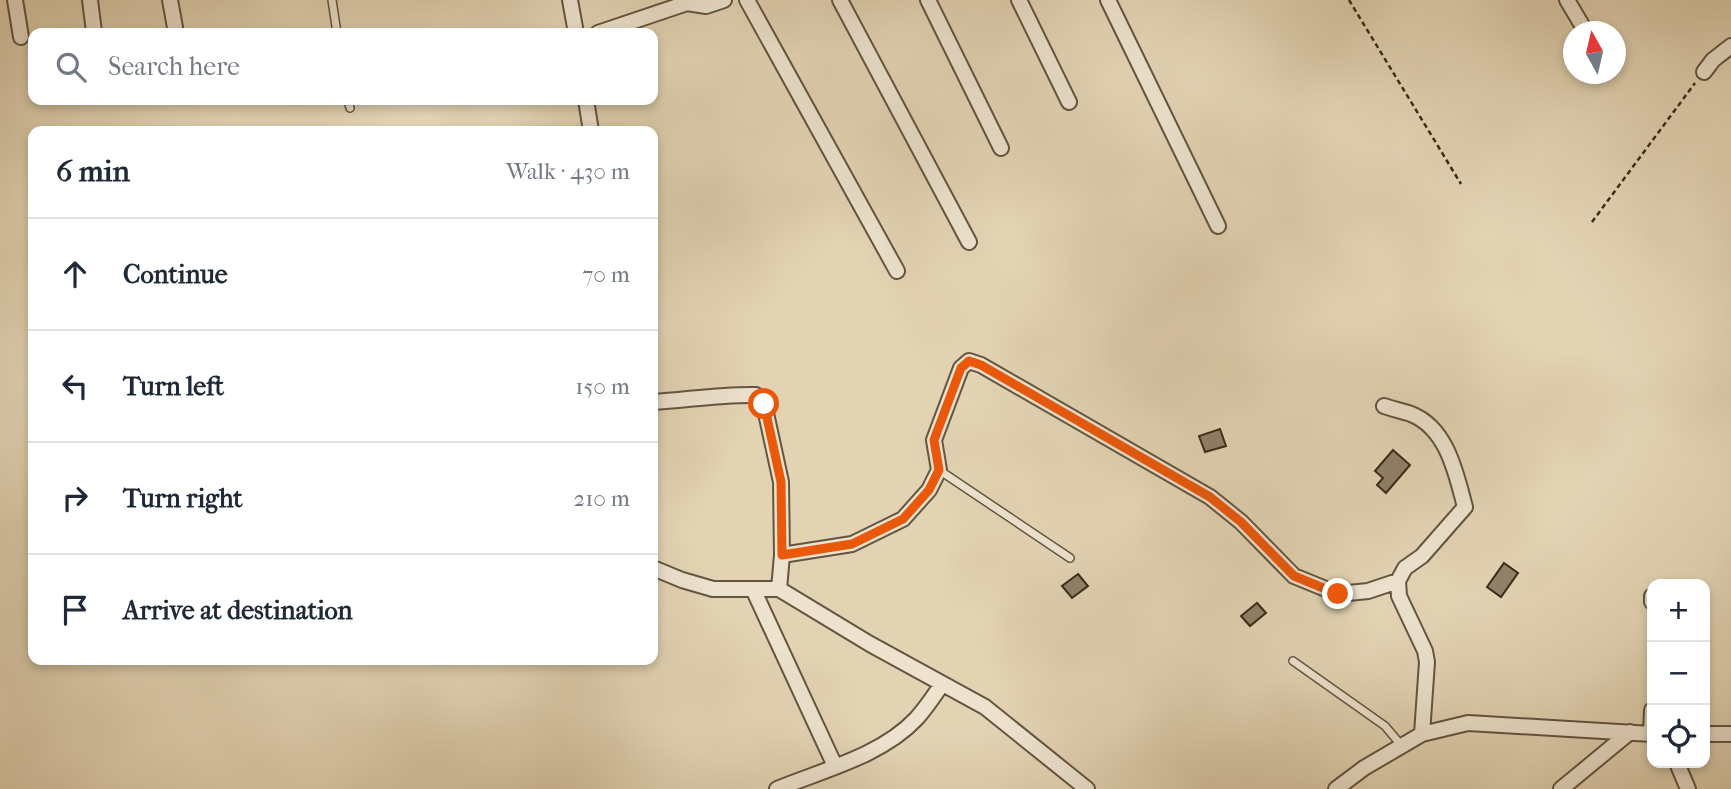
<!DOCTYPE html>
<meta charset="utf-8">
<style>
:root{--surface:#fff;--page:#f2f2f3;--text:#1f2937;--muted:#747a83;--line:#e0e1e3}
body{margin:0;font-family:"IM FELL French Canon",serif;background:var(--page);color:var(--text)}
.controls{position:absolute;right:21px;bottom:21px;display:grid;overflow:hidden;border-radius:14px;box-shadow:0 4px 10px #0003}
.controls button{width:63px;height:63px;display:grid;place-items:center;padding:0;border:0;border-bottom:2px solid var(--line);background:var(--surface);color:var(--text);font:35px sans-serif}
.compass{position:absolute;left:1563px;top:21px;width:63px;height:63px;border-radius:50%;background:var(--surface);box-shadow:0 4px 10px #0003;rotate:352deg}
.stop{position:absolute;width:21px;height:21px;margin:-16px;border:5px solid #ea580c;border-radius:50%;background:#fff}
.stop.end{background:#ea580c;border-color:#fff;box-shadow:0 2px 7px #0008}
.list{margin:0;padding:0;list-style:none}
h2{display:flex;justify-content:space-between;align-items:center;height:91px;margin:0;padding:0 28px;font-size:30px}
h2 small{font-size:23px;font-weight:400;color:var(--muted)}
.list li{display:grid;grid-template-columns:46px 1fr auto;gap:21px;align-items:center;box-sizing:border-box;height:112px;padding:0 28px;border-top:2px solid var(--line)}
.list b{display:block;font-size:26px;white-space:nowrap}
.list em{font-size:23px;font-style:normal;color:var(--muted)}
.icon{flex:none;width:38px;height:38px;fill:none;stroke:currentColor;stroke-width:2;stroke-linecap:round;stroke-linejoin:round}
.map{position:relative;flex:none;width:1731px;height:789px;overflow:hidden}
.search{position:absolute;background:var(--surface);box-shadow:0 4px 10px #0003;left:28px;top:28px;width:630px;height:77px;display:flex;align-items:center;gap:18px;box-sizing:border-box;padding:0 24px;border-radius:14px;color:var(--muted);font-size:26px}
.panel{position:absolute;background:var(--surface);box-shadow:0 4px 10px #0003;left:28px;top:126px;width:630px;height:539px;border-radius:14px}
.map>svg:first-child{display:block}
</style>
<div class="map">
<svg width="1731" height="789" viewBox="0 0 1731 789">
<rect width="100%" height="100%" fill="#e2d3b3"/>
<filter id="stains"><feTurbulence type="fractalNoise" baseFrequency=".00286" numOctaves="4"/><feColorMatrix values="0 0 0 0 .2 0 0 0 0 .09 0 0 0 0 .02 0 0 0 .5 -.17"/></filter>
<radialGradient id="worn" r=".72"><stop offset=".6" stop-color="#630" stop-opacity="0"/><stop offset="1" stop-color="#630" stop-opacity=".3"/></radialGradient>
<path fill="#918269" stroke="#392b19" stroke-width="2" d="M1220,429L1226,446L1205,452L1199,436Z
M1393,450L1410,465L1386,493L1377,485L1383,478L1375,471Z
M1504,563L1518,573L1501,597L1487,587Z
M1078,574L1088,586L1072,598L1062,586Z
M1257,603L1266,613L1250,626L1241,616Z"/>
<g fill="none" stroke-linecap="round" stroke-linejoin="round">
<g stroke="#635540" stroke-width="10">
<path id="lane" d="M332,0L337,33
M348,100L350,108
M939,470L1070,558
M1293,661L1385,726L1401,745"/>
</g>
<g stroke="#635540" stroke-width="18">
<path id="street" d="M15,0L21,37
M90,0L94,32
M170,0L176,33
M570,0L576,33
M747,0L897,271
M840,0L969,242
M928,0L1001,148
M1019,0L1069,102
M1108,0L1218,226
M1567,0L1586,32
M598,33L687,3L706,6L724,0
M1704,72L1713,60L1731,46
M586,100L591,131
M653,402C687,400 722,394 756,395L764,404L781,482L782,555L779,589H713L682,580L653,568
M1384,406C1393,409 1402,411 1411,414C1447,428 1456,473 1465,507L1422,556L1405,568L1398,581L1399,596L1425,651L1427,662L1422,734
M782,555L852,544L903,519L929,490L939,470L934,440L961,368L969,361L981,365L1210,497L1241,522L1294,576L1338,594L1368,591L1398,581
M753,589L835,766
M779,589L870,644L985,707L1087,789
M1652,596V602
M1651,734L1652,710
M1705,734H1731
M1677,763L1688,789
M777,789C823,770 881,756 916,719C926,708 934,696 942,684
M1336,789L1364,768L1422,734L1468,723L1652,734
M1561,789L1630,732"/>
</g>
<path stroke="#392b19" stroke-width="2.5" stroke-dasharray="5 3.5" stroke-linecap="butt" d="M1349,0L1461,184
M1592,222L1695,83"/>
<use href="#lane" stroke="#ece2ce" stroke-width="7"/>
<use href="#street" stroke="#ece2ce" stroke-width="14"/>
</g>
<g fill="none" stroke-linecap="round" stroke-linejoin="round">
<path stroke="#ea580c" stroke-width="9" d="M764,404L781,482L782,555L852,544L903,519L929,490L939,470L934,440L961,368L969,361L981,365L1210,497L1241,522L1294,576L1338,594"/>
</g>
<rect width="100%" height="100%" filter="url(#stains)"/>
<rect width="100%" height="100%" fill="url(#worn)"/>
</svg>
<div class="controls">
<button>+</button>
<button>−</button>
<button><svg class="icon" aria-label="locate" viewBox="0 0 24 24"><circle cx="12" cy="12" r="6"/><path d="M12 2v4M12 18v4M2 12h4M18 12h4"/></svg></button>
</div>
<svg class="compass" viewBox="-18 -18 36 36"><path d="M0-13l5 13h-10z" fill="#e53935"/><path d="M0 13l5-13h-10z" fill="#747a83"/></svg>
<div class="stop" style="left:764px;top:404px"></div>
<div class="stop end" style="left:1338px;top:594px"></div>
<div class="search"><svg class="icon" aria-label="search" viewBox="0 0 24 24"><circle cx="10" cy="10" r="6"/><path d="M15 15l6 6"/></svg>Search here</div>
<section class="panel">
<h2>6 min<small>Walk · 430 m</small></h2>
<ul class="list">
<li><svg class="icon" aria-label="ahead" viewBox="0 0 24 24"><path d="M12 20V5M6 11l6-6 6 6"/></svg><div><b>Continue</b></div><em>70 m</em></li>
<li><svg class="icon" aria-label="left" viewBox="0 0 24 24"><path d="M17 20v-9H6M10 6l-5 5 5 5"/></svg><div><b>Turn left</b></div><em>150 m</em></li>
<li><svg class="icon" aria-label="right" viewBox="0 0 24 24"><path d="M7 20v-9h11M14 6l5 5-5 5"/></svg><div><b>Turn right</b></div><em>210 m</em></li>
<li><svg class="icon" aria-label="arrive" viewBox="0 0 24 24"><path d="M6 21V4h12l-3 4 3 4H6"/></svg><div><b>Arrive at destination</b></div></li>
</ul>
</section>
</div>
